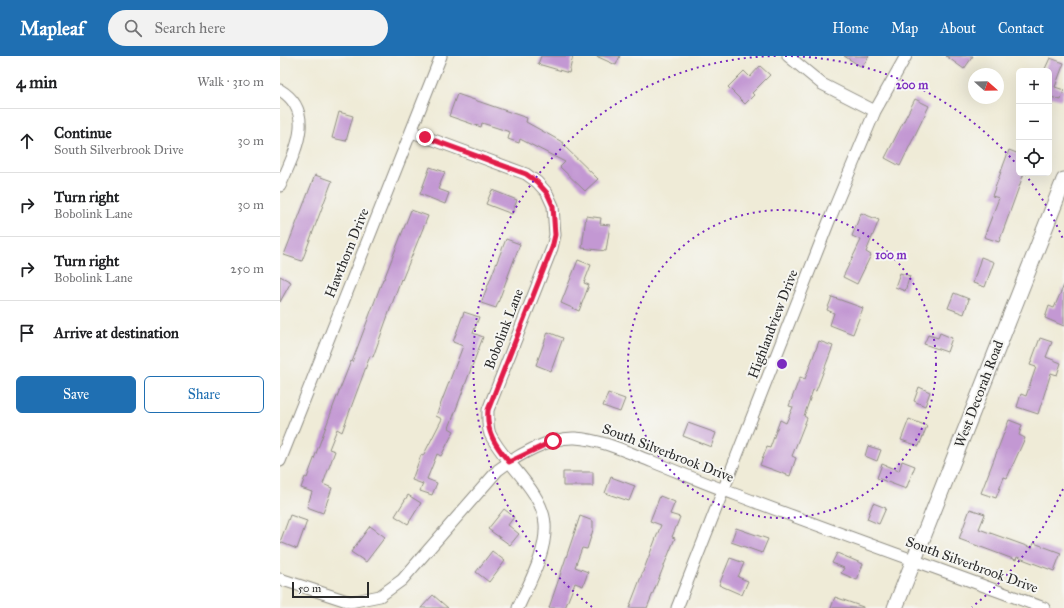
<!DOCTYPE html>
<meta charset="utf-8">
<style>
:root{--surface:#fff;--page:#f2f2f2;--text:#202124;--muted:#757577;--line:#e0e0e0;--accent:#1f6fb2}
body{margin:0;font-family:"IM FELL Great Primer",serif;background:var(--page);color:var(--text)}
.controls{position:absolute;right:12px;top:12px;display:grid;overflow:hidden;border-radius:6px;box-shadow:0 4px 16px #0002}
.controls button{width:36px;height:36px;display:grid;place-items:center;padding:0;border:0;border-bottom:1px solid var(--line);background:var(--surface);color:var(--text);font:20px sans-serif}
.compass{position:absolute;left:688px;top:12px;width:36px;height:36px;border-radius:50%;background:var(--surface);box-shadow:0 4px 16px #0002;rotate:110deg}
.scale{position:absolute;left:12px;bottom:10px;width:77px;box-sizing:border-box;padding-left:4px;border:2px solid #2b2b2b;border-top:0;font-size:11px;line-height:14px;white-space:nowrap;color:#2b2b2b;-webkit-text-stroke:3px #f6f6f2;paint-order:stroke}
.stop{position:absolute;width:12px;height:12px;margin:-9px;border:3px solid #e11d48;border-radius:50%;background:#fff}
.stop.end{background:#e11d48;border-color:#fff;box-shadow:0 1px 4px #0008}
.list{margin:0;padding:0;list-style:none}
h2{display:flex;justify-content:space-between;align-items:center;height:52px;margin:0;padding:0 16px;font-size:17px}
h2 small{font-size:13px;font-weight:400;color:var(--muted)}
.list li{display:grid;grid-template-columns:26px 1fr auto;gap:12px;align-items:center;box-sizing:border-box;height:64px;padding:0 16px;border-top:1px solid var(--line)}
.list b{display:block;font-size:15px;white-space:nowrap}
.list p{margin:0;font-size:13px;white-space:nowrap;color:var(--muted)}
.list em{font-size:13px;font-style:normal;color:var(--muted)}
.actions{display:flex;gap:8px;padding:12px 16px}
.actions a{flex:1;padding:9px 0;border:1px solid var(--accent);border-radius:6px;text-align:center;font-size:14px;color:var(--accent)}
.actions .main{background:var(--accent);color:#fff}
.icon{flex:none;width:22px;height:22px;fill:none;stroke:currentColor;stroke-width:2;stroke-linecap:round;stroke-linejoin:round}
.map{position:relative;flex:none;width:784px;height:552px;overflow:hidden}
header{display:flex;align-items:center;gap:24px;box-sizing:border-box;height:56px;padding:0 20px;background:var(--accent);color:#fff}
header strong{font-size:19px}
nav{display:flex;gap:22px;margin-inline-start:auto;font-size:14px}
.search{width:280px;height:36px;background:var(--page);display:flex;align-items:center;gap:10px;box-sizing:border-box;padding:0 14px;border-radius:22px;color:var(--muted);font-size:15px}
main{display:flex}
aside{flex:1;background:var(--surface)}
.map>svg:first-child{display:block}
</style>
<header>
<strong>Mapleaf</strong>
<div class="search"><svg class="icon" aria-label="search" viewBox="0 0 24 24"><circle cx="10" cy="10" r="6"/><path d="M15 15l6 6"/></svg>Search here</div>
<nav><a>Home</a><a>Map</a><a>About</a><a>Contact</a></nav>
</header>
<main>
<aside>
<h2>4 min<small>Walk · 310 m</small></h2>
<ul class="list">
<li><svg class="icon" aria-label="ahead" viewBox="0 0 24 24"><path d="M12 20V5M6 11l6-6 6 6"/></svg><div><b>Continue</b><p>South Silverbrook Drive</p></div><em>30 m</em></li>
<li><svg class="icon" aria-label="right" viewBox="0 0 24 24"><path d="M7 20v-9h11M14 6l5 5-5 5"/></svg><div><b>Turn right</b><p>Bobolink Lane</p></div><em>30 m</em></li>
<li><svg class="icon" aria-label="right" viewBox="0 0 24 24"><path d="M7 20v-9h11M14 6l5 5-5 5"/></svg><div><b>Turn right</b><p>Bobolink Lane</p></div><em>250 m</em></li>
<li><svg class="icon" aria-label="arrive" viewBox="0 0 24 24"><path d="M6 21V4h12l-3 4 3 4H6"/></svg><div><b>Arrive at destination</b></div></li>
</ul>
<div class="actions"><a class="main">Save</a><a>Share</a></div>
</aside>
<div class="map">
<svg width="784" height="552" viewBox="0 0 784 552">
<rect width="100%" height="100%" fill="#f6f6f2"/>
<filter id="ink" filterUnits="userSpaceOnUse"><feTurbulence type="fractalNoise" baseFrequency=".025" numOctaves="2"/><feDisplacementMap in="SourceGraphic" scale="8" xChannelSelector="R" yChannelSelector="G"/><feConvolveMatrix kernelMatrix="1 2 1 2 8 2 1 2 1" color-interpolation-filters="sRGB"/></filter>
<filter id="wash" filterUnits="userSpaceOnUse"><feTurbulence type="fractalNoise" baseFrequency=".012" numOctaves="4" result="noise"/><feDisplacementMap in="SourceGraphic" scale="16" xChannelSelector="R" yChannelSelector="G"/><feGaussianBlur stdDeviation="0.9" result="paint"/><feColorMatrix in="noise" values="0 0 0 0 0 0 0 0 0 0 0 0 0 0 0 0 0 1.4 0 .05"/><feComposite in="paint" operator="in"/></filter>
<g filter="url(#wash)">
<rect width="100%" height="100%" fill="#efebd7"/>
<g id="blocks">
<path fill="#c398d3" d="M261,0H293L289,17L258,8Z
M316,0H340L336,9Z
M564,0H589L582,11Z
M666,0H693L684,13Z
M770,2L784,7L775,31L784,34L781,44L771,41L769,44V15H764Z
M480,10L490,19L472,37L474,39L465,48L448,31L464,15L470,21Z
M177,38L247,62L246,66L284,87L283,89L318,123L305,135L280,111L285,106L240,83L239,87L228,83L230,76L202,67L201,71L169,60Z
M635,43L649,50L620,110L605,102Z
M59,56L73,60L66,85L52,82Z
M729,94L739,98V117H744L719,186L704,181L719,142L712,140Z
M150,111L165,116L158,133L169,137L165,148L140,138Z
M35,119L52,125L22,205L4,199Z
M212,134L237,144L232,158L206,148Z
M131,154L148,160L122,224L121,223L93,301L90,300L62,376L57,373L49,393L55,395L43,428L52,432L43,457L27,451L32,436L21,432L25,421L27,422L56,343L71,305L72,306L103,223H104Z
M581,157L599,164L586,196L591,199L577,228L563,221L581,184L572,180Z
M306,160L321,162L320,168L330,169L326,195L302,192Z
M226,183L240,188L216,252L201,247Z
M701,201L714,206L705,231L693,227Z
M298,204L311,209L304,227L309,229L299,255L281,247Z
M620,217L630,220L625,235L615,231Z
M0,220L11,226L0,246Z
M784,229V270L765,262L769,250L774,252Z
M674,237L689,243L684,258L668,252Z
M552,241L583,252L573,278L550,269L554,257L547,254Z
M184,256L199,261L193,277L203,281L169,372L174,375L161,400L157,398L147,423L157,427L152,439L140,435L143,428L132,424L141,399L143,400L162,363L156,360L183,290L173,286Z
M268,276L283,282L271,315L256,309Z
M660,277L672,282L667,296L644,288L648,279L658,282Z
M760,282L772,286L766,301L781,307L777,319L771,317L758,358L737,351L741,338L746,340L756,311L750,309Z
M539,285L553,290L536,335L533,334L524,360L527,362L512,400L516,402L510,420L480,409L487,391L490,392L500,364L506,367L513,351L509,350L520,321L525,323Z
M639,331L650,336L645,350L634,345Z
M328,337L345,343L340,356L323,350Z
M629,363L647,370L639,390L621,384Z
M729,364L742,369L739,379L745,382L727,422L724,421L716,442L701,437Z
M408,367L436,377L431,391L403,380Z
M588,390L601,394L597,405L585,400Z
M622,405L635,410L626,433L597,422L602,408L619,415Z
M283,416H313V430H283Z
M331,421L355,430L349,445L325,437Z
M128,439L141,447L128,468L115,460Z
M380,440L395,446L390,458L400,461L392,481L395,482L367,552H349L381,469L370,465Z
M593,447L606,452L599,468L587,463Z
M224,453L234,461L228,469L239,478L230,489L208,473Z
M690,453L705,458L699,473L752,492L754,487L781,497L774,515L737,501L736,504L679,483Z
M10,459L27,465L17,493L0,486Z
M300,460L313,465V474L307,493L302,492L295,511L308,516L303,530L295,527L285,552H269Z
M90,470L105,481L86,506L71,496Z
M456,472L488,483L482,497L451,486Z
M212,495L225,505L209,526L196,516Z
M557,497L583,508L577,524L561,517L564,512L552,507Z
M450,502L464,507L458,521L468,525L462,539L439,529Z
M153,539L168,552H141Z
M555,541L583,551V552H551Z"/>
</g>
</g>
<g filter="url(#ink)">
<use href="#blocks" fill-opacity="0" stroke="#8d8b81" stroke-width="1"/>
<g fill="none" stroke-linecap="round" stroke-linejoin="round">
<g stroke="#8d8b81" stroke-width="13">
<path id="street" d="M508,0L542,28L595,55
M0,34C38,57 13,99 0,130
M132,76L246,118L257,126L267,137L273,150L275,179L272,192L208,354C208,362 207,370 210,378C224,407 263,435 265,468C267,496 249,527 238,552
M0,405L161,0
M0,523L70,546L100,540L122,524L218,414C238,399 269,381 295,382C323,384 347,396 373,406C401,417 429,429 457,439C559,478 662,514 764,552
M397,552L551,160L595,55L626,0"/>
</g>
<g stroke="#8d8b81" stroke-width="17">
<path id="secondary" d="M615,552L784,124"/>
</g>
<use href="#street" stroke="#fff" stroke-width="11"/>
<use href="#secondary" stroke="#fff" stroke-width="15"/>
</g>
</g>
<g fill="none" stroke-linecap="round" stroke-linejoin="round" filter="url(#ink)">
<path stroke="#e11d48" stroke-width="5" d="M145,81L246,118L257,126L267,137L273,150L275,179L272,192L208,354C206,376 215,389 229,406L273,385"/>
</g>
<g fill="none" stroke="#7b2cbf" stroke-width="2" stroke-dasharray="2 4">
<circle cx="502" cy="308" r="154"/>
<path d="M783 433A308 308 0 0 1 692 551M312 551A308 308 0 0 1 499 0M505 0A308 308 0 0 1 738 110M745 118A308 308 0 0 1 783 183"/>
</g>
<g text-anchor="middle" dominant-baseline="central" stroke-width="4" stroke-linejoin="round" paint-order="stroke">
<g font-size="14" fill="#2b2b2b" stroke="#f6f6f2">
<text transform="translate(67 197) rotate(-68)">Hawthorn Drive</text>
<text transform="translate(493 268) rotate(-69)">Highlandview Drive</text>
<text transform="translate(224 273) rotate(-69)">Bobolink Lane</text>
<text transform="translate(699 338) rotate(-69)">West Decorah Road</text>
<text transform="translate(388 397) rotate(21)">South Silverbrook Drive</text>
<text transform="translate(692 509) rotate(20)">South Silverbrook Drive</text>
</g>
</g>
<circle cx="502" cy="308" r="6" fill="#7b2cbf" stroke="#f6f6f2" stroke-width="2"/>
<g font-size="12" text-anchor="middle" font-weight="bold" fill="#7b2cbf" stroke="#f6f6f2" stroke-width="4" stroke-linejoin="round" paint-order="stroke">
<text x="632" y="33">200 m</text>
<text x="611" y="203">100 m</text>
</g>
</svg>
<div class="controls">
<button>+</button>
<button>−</button>
<button><svg class="icon" aria-label="locate" viewBox="0 0 24 24"><circle cx="12" cy="12" r="6"/><path d="M12 2v4M12 18v4M2 12h4M18 12h4"/></svg></button>
</div>
<svg class="compass" viewBox="-18 -18 36 36"><path d="M0-13l5 13h-10z" fill="#e53935"/><path d="M0 13l5-13h-10z" fill="#757577"/></svg>
<div class="scale">50 m</div>
<div class="stop" style="left:273px;top:385px"></div>
<div class="stop end" style="left:145px;top:81px"></div>
</div>
</main>
